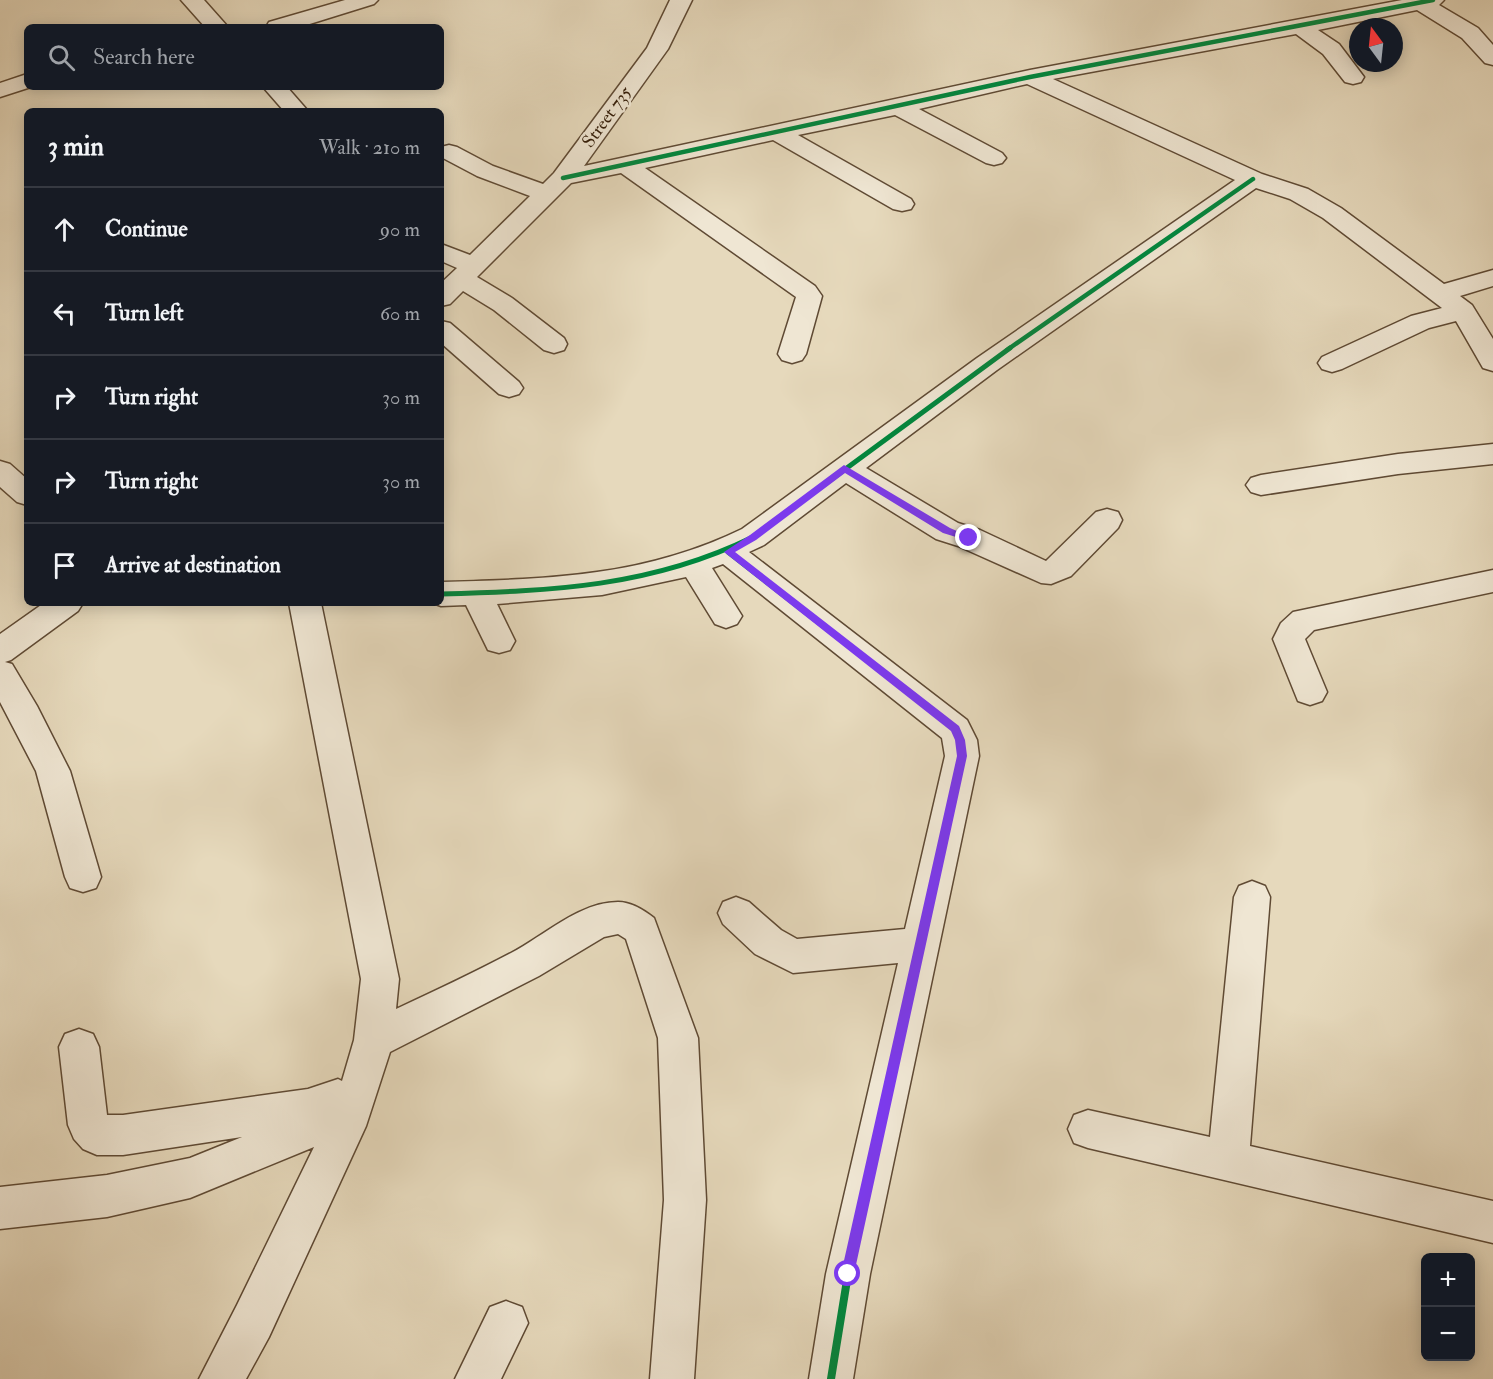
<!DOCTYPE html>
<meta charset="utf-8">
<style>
:root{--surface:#171b24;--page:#242831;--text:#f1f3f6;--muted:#9ea1a6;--line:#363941}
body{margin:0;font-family:"IM FELL Double Pica",serif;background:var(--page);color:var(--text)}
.controls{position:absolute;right:18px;bottom:18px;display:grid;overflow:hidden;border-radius:9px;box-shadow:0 3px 15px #0003}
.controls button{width:54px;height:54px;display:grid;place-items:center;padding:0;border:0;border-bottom:2px solid var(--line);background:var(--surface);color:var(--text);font:30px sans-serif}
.compass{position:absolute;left:1349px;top:18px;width:54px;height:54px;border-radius:50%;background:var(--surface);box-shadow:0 3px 15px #0003;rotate:345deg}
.stop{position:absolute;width:18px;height:18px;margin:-14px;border:4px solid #7c3aed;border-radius:50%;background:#fff}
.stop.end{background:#7c3aed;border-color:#fff;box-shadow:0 2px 6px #0008}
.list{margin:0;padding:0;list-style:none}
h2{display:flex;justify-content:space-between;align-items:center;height:78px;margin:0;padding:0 24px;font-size:26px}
h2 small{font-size:20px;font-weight:400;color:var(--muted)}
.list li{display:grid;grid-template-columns:39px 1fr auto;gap:18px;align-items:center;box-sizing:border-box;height:84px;padding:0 24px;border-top:2px solid var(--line)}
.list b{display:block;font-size:22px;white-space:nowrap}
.list em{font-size:20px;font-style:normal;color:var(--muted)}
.icon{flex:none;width:33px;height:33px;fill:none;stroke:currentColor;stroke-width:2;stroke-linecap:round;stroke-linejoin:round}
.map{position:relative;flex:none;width:1493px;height:1379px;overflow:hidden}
.search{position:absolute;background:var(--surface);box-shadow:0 3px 15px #0003;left:24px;top:24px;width:420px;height:66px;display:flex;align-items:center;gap:15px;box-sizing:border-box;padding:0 21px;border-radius:9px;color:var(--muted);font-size:22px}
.panel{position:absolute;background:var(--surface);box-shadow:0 3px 15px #0003;left:24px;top:108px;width:420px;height:498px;border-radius:9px}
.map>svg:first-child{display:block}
</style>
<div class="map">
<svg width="1493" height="1379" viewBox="0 0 1493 1379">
<rect width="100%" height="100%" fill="#e6d9bc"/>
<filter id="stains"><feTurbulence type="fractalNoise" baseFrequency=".00333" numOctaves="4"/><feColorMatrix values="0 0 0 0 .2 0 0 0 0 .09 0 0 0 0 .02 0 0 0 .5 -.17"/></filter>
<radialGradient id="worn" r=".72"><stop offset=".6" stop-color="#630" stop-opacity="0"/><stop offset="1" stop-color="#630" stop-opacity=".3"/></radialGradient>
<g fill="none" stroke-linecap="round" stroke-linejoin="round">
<g stroke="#5f4a34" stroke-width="3">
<path id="minor" d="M181,0H204L228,27H205Z
M345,0H378L374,4L300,27H266L269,22Z
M670,0H692L668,49L584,166L1030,70L1402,0H1444L1439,5L1478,28L1493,45V65L1485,63L1462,38L1417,10L1318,30L1339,44L1364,77L1361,82L1353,84L1345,82L1323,54L1296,34L1053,79L1262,174L1308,189L1341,208L1444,284L1493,270V286L1460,296L1472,305L1493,339V371L1483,368L1456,321L1429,328L1342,369L1332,372L1322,369L1318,363L1322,357L1411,316L1442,308L1323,218L1290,199L1256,188L997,370L866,468L958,523L980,530L1046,561L1096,512L1107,509L1118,512L1122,520L1118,528L1071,576L1051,584L1041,583L958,546L936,539L846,483L764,545L749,552L967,720L977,740L979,756L870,1274L853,1379H809L826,1274L898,963L793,973L755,954L723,924L718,913L723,902L736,897L749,902L781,930L797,939L905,929L945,756L942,738L723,564L712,568L742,616L737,624L726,628L715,624L686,577L602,595L497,604L515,641L510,650L499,653L488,650L466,605L441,606L433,603H441V582C549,579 643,577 742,529L977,358L1235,180L1027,84L919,109L1002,153L1006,158L1002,163L994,165L986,163L895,115L798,135L911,199L914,204L911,209L902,211L893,209L773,140L645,168L815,286L822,296L806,354L802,360L792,363L782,360L778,354L796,297L621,173L571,183L477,277L512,298L564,338L567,344L564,350L554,353L544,350L494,310L463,291L450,304L441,306V283L457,268L441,261V244L470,255L530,196L477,176L441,157V147L449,145L457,147L493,166L543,184L554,173L647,48Z
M27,74V87H31L0,97V83Z
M263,87H287L308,111H284Z
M441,321L450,323L519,382L523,388L519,394L509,397L499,394L441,343Z
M1493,444V464L1398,474L1261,495L1251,492L1246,485L1251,478L1261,475L1398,454Z
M0,461L10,464L27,479V505L17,502L0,487Z
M1493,570V592L1314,630L1305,639L1327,692L1322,701L1310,705L1298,701L1273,639L1281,623L1293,612Z
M44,603H83L78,611L11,660L5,662L12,664L37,706L70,771L101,877L96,888L83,892L70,888L65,877L36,771L0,702V634Z
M289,603H321L399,979L396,1009C435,991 473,973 511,953C544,936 579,902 618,902C631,902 644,910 654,918L698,1038L706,1200L694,1379H650L664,1200L658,1038L626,939L618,934L604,937L539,976L390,1052L366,1126L269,1337L246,1379H199L237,1305L314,1147L190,1198L107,1217L0,1229V1187L107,1175L190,1158L242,1137L123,1155H97L83,1149L74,1139L68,1125L59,1047L65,1034L79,1029L93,1034L99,1047L107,1115H123L308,1089L338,1079L342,1081L354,1040L361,979Z
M1252,881L1265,886L1270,897L1250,1146L1493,1201V1243L1088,1148L1074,1143L1068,1129L1074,1115L1088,1110L1210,1137L1234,897L1239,886Z
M506,1301L522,1307L528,1323L501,1379H455L490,1307Z"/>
</g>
<use href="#minor" fill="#efe6d3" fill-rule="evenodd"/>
<g stroke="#efe6d3" stroke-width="8">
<path id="cycleway-far2" d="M563,178L1030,77L1433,0
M1007,350L1253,179"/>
</g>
<g stroke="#efe6d3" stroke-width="9">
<path id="cycleway-far1" d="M728,552L955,729C966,753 958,775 952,800
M441,594C552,591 651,587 753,537L1010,348"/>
</g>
<g stroke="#efe6d3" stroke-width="11">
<path id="cycleway" d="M831,1379L848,1274L953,798"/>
</g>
<use href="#cycleway-far2" stroke="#00873e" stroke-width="4.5"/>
<use href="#cycleway-far1" stroke="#00873e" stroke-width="5"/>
<use href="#cycleway" stroke="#00873e" stroke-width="8"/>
</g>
<path fill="#7c3aed" d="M844,465L950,528L973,538L969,541L943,533L845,473L756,540L735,552L959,726L965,740L967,756L854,1274L852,1278L848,1280L843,1278L841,1274L957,756L955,740L951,731L724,552L750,535Z"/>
<g text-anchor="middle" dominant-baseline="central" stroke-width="5" stroke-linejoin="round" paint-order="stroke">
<g font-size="18" fill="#321b07" stroke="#efe6d3">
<text transform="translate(607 117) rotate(-54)">Street 735</text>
</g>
</g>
<rect width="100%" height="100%" filter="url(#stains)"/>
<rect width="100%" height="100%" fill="url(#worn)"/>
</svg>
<div class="controls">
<button>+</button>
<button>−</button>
</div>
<svg class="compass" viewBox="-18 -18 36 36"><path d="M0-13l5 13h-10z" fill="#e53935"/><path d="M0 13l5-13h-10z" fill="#9ea1a6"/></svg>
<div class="stop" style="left:848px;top:1274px"></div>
<div class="stop end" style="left:969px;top:538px"></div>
<div class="search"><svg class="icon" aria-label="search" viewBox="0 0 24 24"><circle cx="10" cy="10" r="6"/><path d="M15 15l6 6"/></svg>Search here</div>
<section class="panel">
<h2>3 min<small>Walk · 210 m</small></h2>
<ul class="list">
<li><svg class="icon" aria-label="ahead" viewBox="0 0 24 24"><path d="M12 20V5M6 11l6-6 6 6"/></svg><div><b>Continue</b></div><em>90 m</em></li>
<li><svg class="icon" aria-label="left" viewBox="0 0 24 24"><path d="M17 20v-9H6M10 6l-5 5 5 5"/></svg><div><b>Turn left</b></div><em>60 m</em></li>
<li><svg class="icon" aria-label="right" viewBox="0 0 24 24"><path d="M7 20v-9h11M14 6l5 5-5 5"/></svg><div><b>Turn right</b></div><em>30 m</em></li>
<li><svg class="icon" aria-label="right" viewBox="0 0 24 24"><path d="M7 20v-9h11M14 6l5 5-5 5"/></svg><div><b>Turn right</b></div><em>30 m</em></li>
<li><svg class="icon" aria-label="arrive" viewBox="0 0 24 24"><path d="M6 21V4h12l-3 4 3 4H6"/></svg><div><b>Arrive at destination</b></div></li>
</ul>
</section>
</div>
